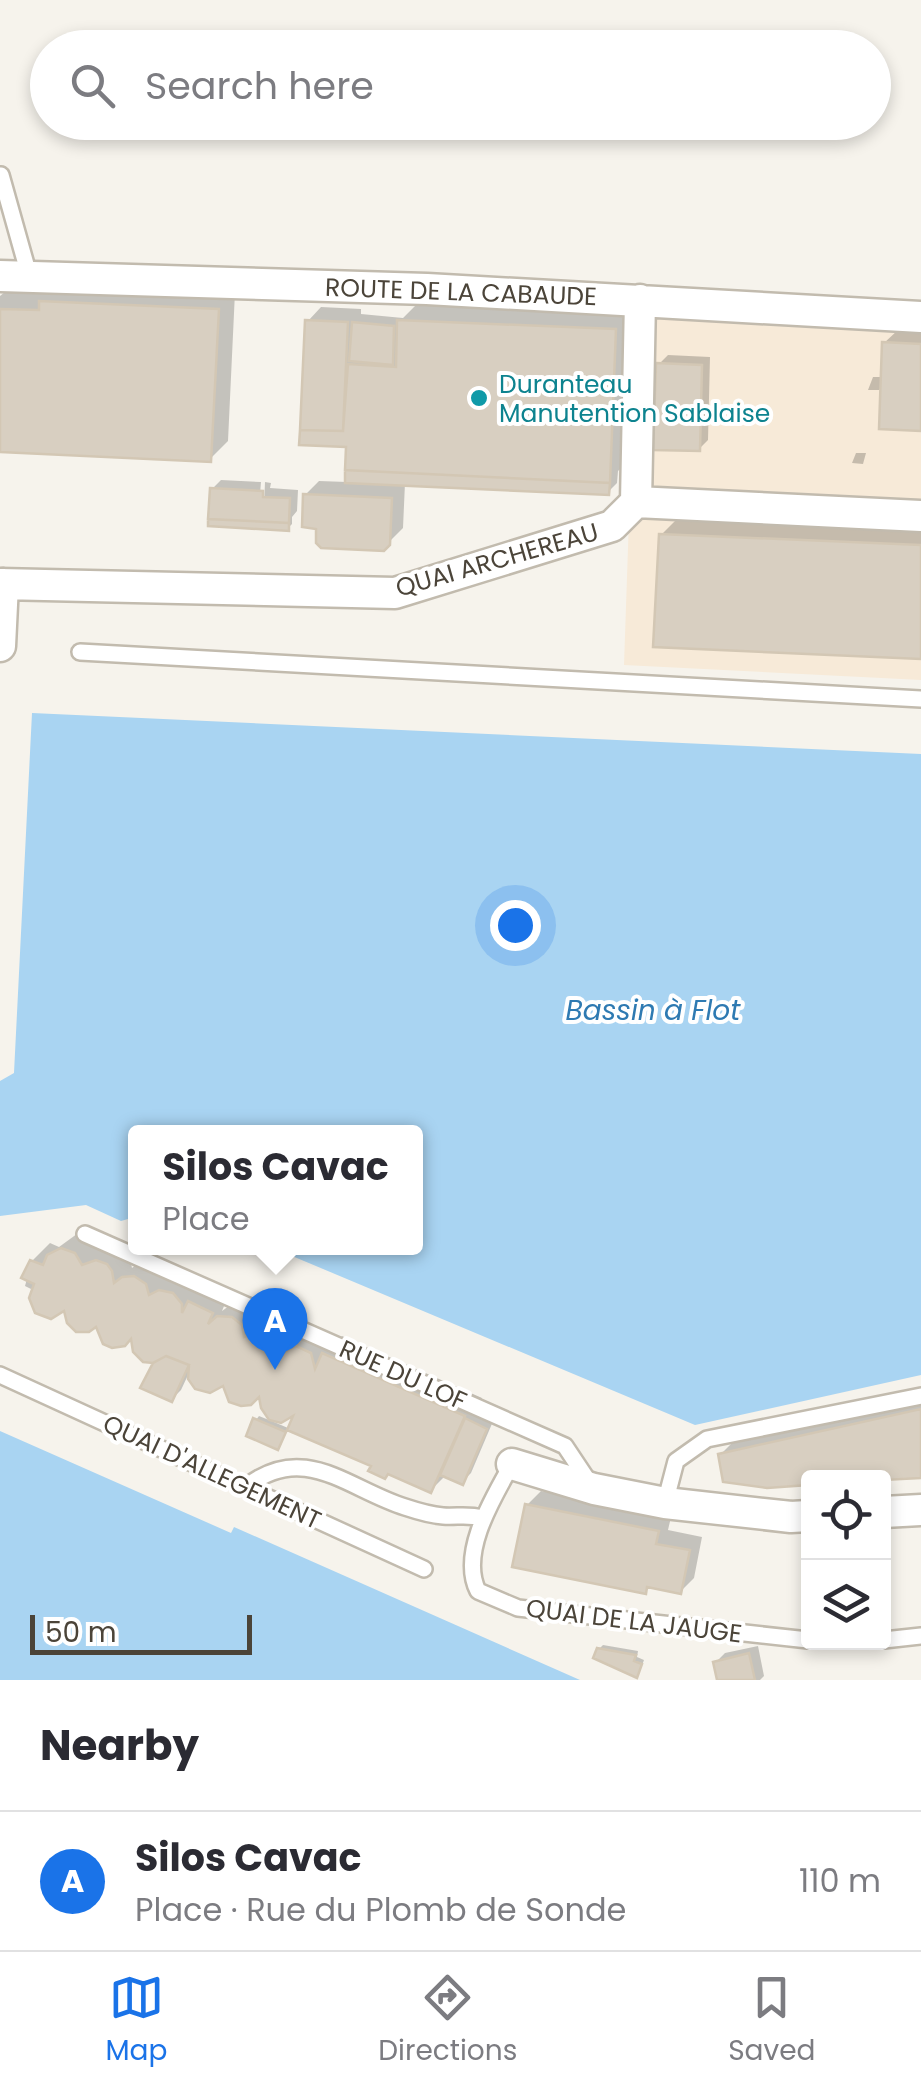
<!DOCTYPE html>
<meta charset="utf-8">
<style>
:root{--surface:#fff;--page:#f7f7f7;--text:#2b2b33;--muted:#7c7c81;--line:#e1e1e2;--accent:#1a73e8}
body{margin:0;font-family:Poppins,sans-serif;background:var(--page);color:var(--text)}
.controls{position:absolute;right:30px;bottom:30px;display:grid;overflow:hidden;border-radius:10px;box-shadow:0 5px 15px #0003}
.controls button{width:90px;height:90px;display:grid;place-items:center;padding:0;border:0;border-bottom:2px solid var(--line);background:var(--surface);color:var(--text);font:50px sans-serif}
.scale{position:absolute;left:30px;bottom:25px;width:222px;box-sizing:border-box;padding-left:10px;border:5px solid #4b4439;border-top:0;font-size:28px;line-height:35px;white-space:nowrap;color:#4b4439;-webkit-text-stroke:8px #fff;paint-order:stroke}
.you{position:absolute;left:515px;top:925px;width:35px;height:35px;margin:-25px;border:8px solid #fff;border-radius:50%;background:#1a73e8;box-shadow:0 0 0 15px #1a73e833}
.badge{display:grid;place-items:center;width:65px;height:65px;border-radius:50%;background:var(--accent);color:#fff;font-size:32px;font-weight:700}
.pin{position:absolute;translate:-50% -82px;filter:drop-shadow(0 2px 5px #0008)}
.pin::after{content:'';position:absolute;top:52px;width:35px;height:30px;background:inherit;clip-path:polygon(0 0,100% 0,50% 100%)}
.popup{position:absolute;left:128px;top:1125px;width:295px;height:130px;box-sizing:border-box;display:grid;place-content:center;border-radius:10px;background:var(--surface);filter:drop-shadow(0 2px 8px #0005);font-size:32px;white-space:nowrap;color:var(--muted)}
.popup b{font-size:38px;color:var(--text)}
.popup::after{content:'';position:absolute;left:50%;top:100%;margin-left:-20px;border:20px solid transparent;border-top-color:var(--surface)}
.list{margin:0;padding:0;list-style:none}
h2{display:flex;justify-content:space-between;align-items:center;height:130px;margin:0;padding:0 40px;font-size:42px}
h2 small{font-size:32px;font-weight:400;color:var(--muted)}
.list li{display:grid;grid-template-columns:65px 1fr auto;gap:30px;align-items:center;box-sizing:border-box;height:140px;padding:0 40px;border-top:2px solid var(--line)}
.list b{display:block;font-size:38px;white-space:nowrap}
.list p{margin:0;font-size:32px;white-space:nowrap;color:var(--muted)}
.list em{font-size:32px;font-style:normal;color:var(--muted)}
.icon{flex:none;width:55px;height:55px;fill:none;stroke:currentColor;stroke-width:2;stroke-linecap:round;stroke-linejoin:round}
.map{position:relative;flex:none;width:921px;height:1680px;overflow:hidden}
.search{position:absolute;background:var(--surface);box-shadow:0 5px 15px #0003;left:30px;right:30px;top:30px;height:110px;display:flex;align-items:center;gap:25px;box-sizing:border-box;padding:0 35px;border-radius:55px;color:var(--muted);font-size:38px}
.sheet{height:270px;background:var(--surface)}
nav{display:flex;justify-content:space-around;align-items:center;box-sizing:border-box;height:140px;border-top:2px solid var(--line);background:var(--surface);font-size:28px;color:var(--muted)}
nav a{display:grid;justify-items:center;gap:5px}
nav .on{color:var(--accent)}
.map>svg:first-child{display:block}
</style>
<div class="map">
<svg width="921" height="1680" viewBox="0 0 921 1680">
<rect width="100%" height="100%" fill="#f6f3ec"/>
<path fill="#f7ead8" d="M637,285L921,308V680L624,665Z"/>
<path fill="#a9d4f2" d="M32,713L921,754V1375L695,1425L273,1248H415V1132H135V1217L121,1221L86,1205L0,1216V1081L14,1073Z
M0,1431L231,1533L234,1527L580,1680H0Z"/>
<path fill="#0003" fill-rule="evenodd" d="M60,284L235,292L228,441L210,459L0,450V296L5,292L51,293Z
M417,304L633,312L627,462L618,471L617,483L608,492L405,483L403,528L383,548L319,526L305,495L319,481L347,482L349,445L302,442L308,321L321,307L361,309V314L403,318Z
M898,330L921,331V429L883,386L879,390H868L873,377H883L884,343Z
M668,355L710,357L708,440L699,449L659,364Z
M856,453H866L863,464L852,463Z
M221,480L261,482L259,506H264L265,482L271,483L270,488L298,490L297,511L292,517V524L288,528L212,489Z
M679,517L921,528V657L661,535Z
M81,1231L93,1235L100,1249L110,1244L128,1250L132,1268L142,1260L163,1266L167,1280L179,1273L199,1285V1294L208,1285L229,1294L222,1311L240,1298L259,1307L262,1321L278,1314L291,1317L298,1338L309,1330L332,1346L342,1336L482,1398L476,1411L494,1419L471,1473L462,1482L446,1475L431,1490L288,1428L277,1447L256,1420L259,1416L274,1422L265,1412L260,1393L224,1382L197,1387L188,1375L181,1390L172,1399L155,1364L133,1334L65,1308L38,1282L31,1289L25,1286L32,1261L50,1243L59,1247ZM297,1415L288,1428L274,1422Z
M921,1397V1475L808,1478V1483L767,1486L720,1455L738,1437Z
M541,1491L671,1517L668,1530L702,1537L694,1578L680,1592L651,1586L645,1592L527,1505Z
M603,1645L638,1651L637,1657L644,1660L640,1671L636,1675L599,1649Z
M758,1646L764,1676L760,1680H720L716,1662L725,1653Z"/>
<path fill="#d8cfc1" stroke="#d3c7b4" stroke-width="2.5" d="M39,301L219,309L211,462L0,452V309L39,310Z
M305,320L348,322L343,431L300,430Z
M397,320L616,329L610,483L345,470L346,447L299,445L300,430L343,431L348,364L396,367Z
M352,322L394,326L393,365L349,361Z
M882,342L921,344V431L879,429Z
M656,363L702,365L700,451L653,450Z
M345,470L610,483L609,495L345,483Z
M210,488L263,491V497L290,498L289,523L208,519Z
M303,494L392,498L390,545L384,551L321,548L316,543V529L302,527Z
M208,519L289,523V531L208,526Z
M659,534L921,545V659L653,647Z
M61,1248L75,1253L82,1265L96,1260L107,1264L112,1271L114,1283L122,1277L134,1276L146,1284L149,1295L159,1290L173,1293L182,1304V1313L188,1301L213,1313L208,1324L217,1316L232,1317L242,1325L244,1337L259,1331L274,1335L280,1354L296,1346L311,1353L315,1369L322,1353L465,1416L431,1493L388,1474L385,1479L368,1471L371,1466L287,1430L293,1416L281,1423L269,1420L261,1408L259,1397L251,1405L241,1406L229,1402L223,1386L210,1393L195,1389L188,1379L189,1365L166,1356L153,1363L143,1362L133,1352L131,1339L125,1346L112,1348L103,1344L96,1327L89,1332H76L67,1323L64,1311L51,1319L35,1313L29,1298L34,1284L21,1278L30,1260L43,1265L47,1255Z
M166,1356L189,1365L172,1402L140,1388L153,1363Z
M921,1409V1478L884,1480V1478H808V1485L767,1488L723,1482L718,1454Z
M253,1418L286,1432L278,1450L246,1436Z
M465,1418L487,1429L463,1485L440,1475Z
M525,1504L659,1531L656,1544L690,1550L681,1594L647,1587L646,1594L512,1567Z
M597,1648L636,1655L634,1661L642,1664L637,1678L593,1658Z
M749,1653L755,1680H717L713,1662Z"/>
<g fill="none" stroke-linecap="round" stroke-linejoin="round">
<g stroke="#c2bbae" stroke-width="20">
<path id="service" d="M1,175L29,275
M80,652L921,699
M85,1234L565,1446L591,1485
M0,1375L424,1569
M512,1464C493,1498 459,1553 478,1591L518,1608L808,1640
M246,1487C304,1441 348,1489 405,1507C417,1511 431,1515 443,1516C457,1517 468,1514 482,1518
M665,1503L676,1461L707,1439L921,1396
M884,1640L921,1636"/>
</g>
<g stroke="#c2bbae" stroke-width="35">
<path id="minor" d="M0,276L427,289L921,317
M636,502L640,300
M0,584L395,593L612,526L636,502L921,516
M0,646L3,584
M512,1464L594,1489L665,1503L791,1517L808,1516
M884,1512L921,1510"/>
</g>
<use href="#service" stroke="#fff" stroke-width="15"/>
<use href="#minor" stroke="#fff" stroke-width="30"/>
</g>
<circle fill="#0f9aa8" stroke="#fff" stroke-width="4" cx="479" cy="398" r="10"/>
<g text-anchor="middle" dominant-baseline="central" stroke-width="8" stroke-linejoin="round" paint-order="stroke">
<g font-size="25" fill="#4b4439" stroke="#fff">
<text transform="translate(461 292) rotate(2)">ROUTE DE LA CABAUDE</text>
<text transform="translate(497 560) rotate(-16)">QUAI ARCHEREAU</text>
<text transform="translate(403 1375) rotate(24)">RUE DU LOF</text>
<text transform="translate(212 1472) rotate(25)">QUAI D'ALLEGEMENT</text>
<text transform="translate(634 1621) rotate(7)">QUAI DE LA JAUGE</text>
</g>
<g font-size="25" fill="#0d838f" stroke="#fff" text-anchor="start">
<text x="499" y="384">Duranteau<tspan x="499" dy="29">Manutention Sablaise</tspan></text>
</g>
<g font-size="28" font-style="italic" fill="#2e7ab2" stroke="#fff">
<text x="653" y="1010">Bassin à Flot</text>
</g>
</g>
</svg>
<div class="controls">
<button><svg class="icon" aria-label="locate" viewBox="0 0 24 24"><circle cx="12" cy="12" r="6"/><path d="M12 2v4M12 18v4M2 12h4M18 12h4"/></svg></button>
<button><svg class="icon" aria-label="layers" viewBox="0 0 24 24"><path d="M12 4l9 5-9 5-9-5zM3 14l9 5 9-5"/></svg></button>
</div>
<div class="scale">50 m</div>
<div class="you"></div>
<div class="pin badge" style="left:275px;top:1370px">A</div>
<div class="popup"><b>Silos Cavac</b>Place</div>
<div class="search"><svg class="icon" aria-label="search" viewBox="0 0 24 24"><circle cx="10" cy="10" r="6"/><path d="M15 15l6 6"/></svg>Search here</div>
</div>
<section class="sheet">
<h2>Nearby<small></small></h2>
<ul class="list">
<li><span class="badge">A</span><div><b>Silos Cavac</b><p>Place · Rue du Plomb de Sonde</p></div><em>110 m</em></li>
</ul>
</section>
<nav>
<a class="on"><svg class="icon" aria-label="map" viewBox="0 0 24 24"><path d="M3 6l6-2 6 2 6-2v14l-6 2-6-2-6 2zM9 4v14M15 6v14"/></svg>Map</a>
<a><svg class="icon" aria-label="directions" viewBox="0 0 24 24"><path d="M12 3l9 9-9 9-9-9zM9 14v-3h6M13 9l2 2-2 2"/></svg>Directions</a>
<a><svg class="icon" aria-label="saved" viewBox="0 0 24 24"><path d="M7 4h10v16l-5-4-5 4z"/></svg>Saved</a>
</nav>
